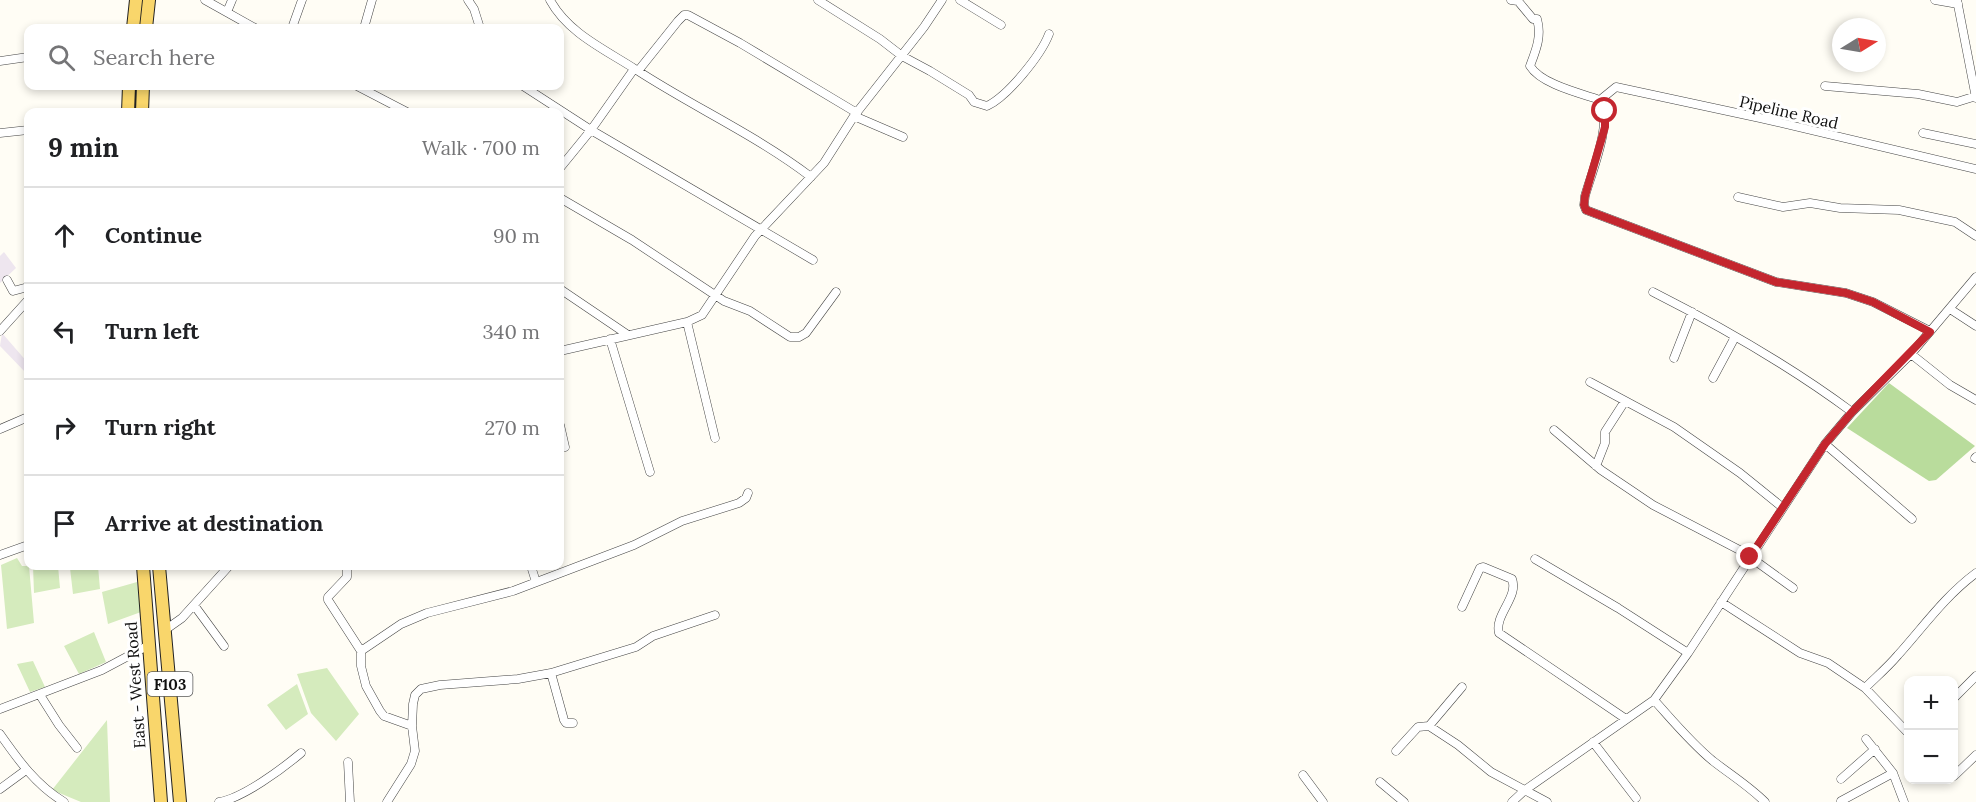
<!DOCTYPE html>
<meta charset="utf-8">
<style>
:root{--surface:#fff;--page:#f6f6f6;--text:#202124;--muted:#757577;--line:#e0e0e0}
body{margin:0;font-family:Lora,serif;background:var(--page);color:var(--text)}
.controls{position:absolute;right:18px;bottom:18px;display:grid;overflow:hidden;border-radius:12px;box-shadow:0 3px 9px #0003}
.controls button{width:54px;height:54px;display:grid;place-items:center;padding:0;border:0;border-bottom:2px solid var(--line);background:var(--surface);color:var(--text);font:30px sans-serif}
.compass{position:absolute;left:1832px;top:18px;width:54px;height:54px;border-radius:50%;background:var(--surface);box-shadow:0 3px 9px #0003;rotate:79deg}
.stop{position:absolute;width:18px;height:18px;margin:-14px;border:4px solid #c4262e;border-radius:50%;background:#fff}
.stop.end{background:#c4262e;border-color:#fff;box-shadow:0 2px 6px #0008}
.list{margin:0;padding:0;list-style:none}
h2{display:flex;justify-content:space-between;align-items:center;height:78px;margin:0;padding:0 24px;font-size:26px}
h2 small{font-size:20px;font-weight:400;color:var(--muted)}
.list li{display:grid;grid-template-columns:39px 1fr auto;gap:18px;align-items:center;box-sizing:border-box;height:96px;padding:0 24px;border-top:2px solid var(--line)}
.list b{display:block;font-size:22px;white-space:nowrap}
.list em{font-size:20px;font-style:normal;color:var(--muted)}
.icon{flex:none;width:33px;height:33px;fill:none;stroke:currentColor;stroke-width:2;stroke-linecap:round;stroke-linejoin:round}
.map{position:relative;flex:none;width:1976px;height:802px;overflow:hidden}
.search{position:absolute;background:var(--surface);box-shadow:0 3px 9px #0003;left:24px;top:24px;width:540px;height:66px;display:flex;align-items:center;gap:15px;box-sizing:border-box;padding:0 21px;border-radius:12px;color:var(--muted);font-size:22px}
.panel{position:absolute;background:var(--surface);box-shadow:0 3px 9px #0003;left:24px;top:108px;width:540px;height:462px;border-radius:12px}
.map>svg:first-child{display:block}
</style>
<div class="map">
<svg width="1976" height="802" viewBox="0 0 1976 802">
<rect width="100%" height="100%" fill="#fffdf5"/>
<path fill="#eee6ef" d="M4,252L16,268L0,283V256Z
M2,333L28,363L27,374L0,346Z"/>
<path fill="#d5ebbd" d="M17,558L22,566H29L34,623L7,629L1,565Z
M33,566H58L60,588L34,593Z
M80,566H98L100,589L73,594L70,568Z
M137,582L141,612L108,624L102,592Z
M94,632L106,662L79,674L64,646Z
M33,661L45,687L30,692L17,664Z
M327,668L359,714L336,741L311,713L297,674Z
M297,684L308,714L286,730L267,705Z
M107,720L110,802H81L52,790Z"/>
<path fill="#b9dc9c" d="M1889,383L1975,446L1936,480L1929,481L1847,428Z"/>
<g fill="none" stroke-linecap="round" stroke-linejoin="round">
<g stroke="#444" stroke-width="9">
<path id="minor" d="M205,0L255,28
M468,0L474,9L480,28
M550,0C568,33 604,49 635,69C693,107 756,135 811,177
M818,0L880,39L902,56L930,71L969,95L974,102L987,106C1008,96 1041,55 1049,34
M960,0L1001,25
M1511,0L1518,1L1533,19H1537C1542,36 1536,50 1530,66C1541,84 1579,93 1600,100C1613,122 1592,171 1585,196L1584,205L1586,210L1776,282L1846,293L1873,302L1930,331
M1935,0L1958,4
M1957,0L1976,98
M227,12L232,0
M292,28L302,0
M364,28L372,0
M0,61L28,57
M638,71L678,21L684,15H688L740,43L857,113
M357,86L407,112
M523,86L591,130L813,260
M1825,86L1918,94L1957,102L1976,96
M1600,100L1616,87L1760,118L1976,169
M854,116L903,137
M0,133L28,130
M1923,133L1976,144
M560,168L591,130L634,69
M1738,197L1783,207L1810,203L1840,208L1899,210L1955,222L1976,236
M560,198L632,240L724,301L750,311L790,337H799L806,333L836,292
M7,280L13,291L28,287
M560,289L628,335
M1653,292C1722,327 1790,366 1852,412
M1950,309L1976,326
M687,322L715,438
M0,331L28,300
M610,339L650,472
M560,351L687,322L702,315L755,236L824,163L854,116L924,27L942,0
M1911,354L1950,385L1976,400
M1674,358L1692,312
M1713,378L1735,337
M1590,382L1674,427L1740,473L1782,507
M560,425L565,447
M0,429L28,417
M1554,430L1601,470L1653,505L1751,556
M1825,444L1912,519
M1975,458L1976,457
M1596,466L1605,443V432L1625,401
M0,555L28,545
M1750,557L1793,588
M1535,559L1618,608L1688,653
M347,566V577L328,597V600L361,651V666L366,686L380,711L384,716L412,726
M531,566L536,582
M1721,602L1800,653L1828,663L1865,688L1908,733
M194,605L224,646
M1462,607L1480,568L1483,567L1512,579C1519,597 1494,615 1499,633L1626,719
M165,630L182,618L229,566
M361,651L401,624L427,613L513,591L634,545L682,521L739,503L746,498L748,493
M551,673L564,720L566,723H573
M1865,688C1876,677 1888,667 1898,655C1924,626 1945,596 1976,573
M40,695L59,725L77,748
M1954,698L1976,676
M1654,700C1673,721 1691,743 1713,761C1731,775 1749,786 1765,802
M0,709L102,670L149,645
M1429,726L1462,687
M0,734C19,761 36,785 64,802
M1866,739L1893,773L1904,802
M1593,742L1636,798
M1396,751L1418,727L1429,726L1458,745L1491,772L1547,802
M348,762L350,802
M1303,775L1323,802
M1954,776L1976,755
M1841,779L1875,749
M1380,782L1404,802
M0,789L26,770
M1841,801L1893,773
M219,802C243,798 282,769 301,753
M387,802L411,764L415,751L412,726L413,704L415,695L421,689L440,685L518,679L551,673L636,647L653,636L715,615
M1512,802L1525,790L1654,700L1688,653L1825,444L1852,412L1911,354L1976,277"/>
</g>
<g stroke="#222" stroke-width="14">
<path id="primary" d="M133,28L136,0
M146,28L149,0
M128,112L129,86
M142,112L143,86
M143,566L161,802
M159,566L180,802"/>
</g>
<use href="#minor" stroke="#fff" stroke-width="8"/>
<use href="#primary" stroke="#f9d66b" stroke-width="12"/>
</g>
<g fill="none" stroke-linecap="round" stroke-linejoin="round">
<path stroke="#c4262e" stroke-width="8" d="M1605,111V127L1585,196L1584,205L1586,210L1776,282L1846,293L1873,302L1930,332L1852,412L1825,444L1750,557"/>
</g>
<g text-anchor="middle" dominant-baseline="central" stroke-width="6" stroke-linejoin="round" paint-order="stroke">
<rect fill="#fff" stroke="#585858" stroke-width="1.5" x="147.5" y="672" width="45" height="24" rx="4.5"/>
<g font-size="15" font-weight="bold" fill="#111">
<text x="170" y="684">F103</text>
</g>
<g font-size="16" fill="#111" stroke="#fff">
<text transform="translate(1789 112) rotate(13)">Pipeline Road</text>
<text transform="translate(135 685) rotate(-94)">East - West Road</text>
</g>
</g>
</svg>
<div class="controls">
<button>+</button>
<button>−</button>
</div>
<svg class="compass" viewBox="-18 -18 36 36"><path d="M0-13l5 13h-10z" fill="#e53935"/><path d="M0 13l5-13h-10z" fill="#757577"/></svg>
<div class="stop" style="left:1605px;top:111px"></div>
<div class="stop end" style="left:1750px;top:557px"></div>
<div class="search"><svg class="icon" aria-label="search" viewBox="0 0 24 24"><circle cx="10" cy="10" r="6"/><path d="M15 15l6 6"/></svg>Search here</div>
<section class="panel">
<h2>9 min<small>Walk · 700 m</small></h2>
<ul class="list">
<li><svg class="icon" aria-label="ahead" viewBox="0 0 24 24"><path d="M12 20V5M6 11l6-6 6 6"/></svg><div><b>Continue</b></div><em>90 m</em></li>
<li><svg class="icon" aria-label="left" viewBox="0 0 24 24"><path d="M17 20v-9H6M10 6l-5 5 5 5"/></svg><div><b>Turn left</b></div><em>340 m</em></li>
<li><svg class="icon" aria-label="right" viewBox="0 0 24 24"><path d="M7 20v-9h11M14 6l5 5-5 5"/></svg><div><b>Turn right</b></div><em>270 m</em></li>
<li><svg class="icon" aria-label="arrive" viewBox="0 0 24 24"><path d="M6 21V4h12l-3 4 3 4H6"/></svg><div><b>Arrive at destination</b></div></li>
</ul>
</section>
</div>
